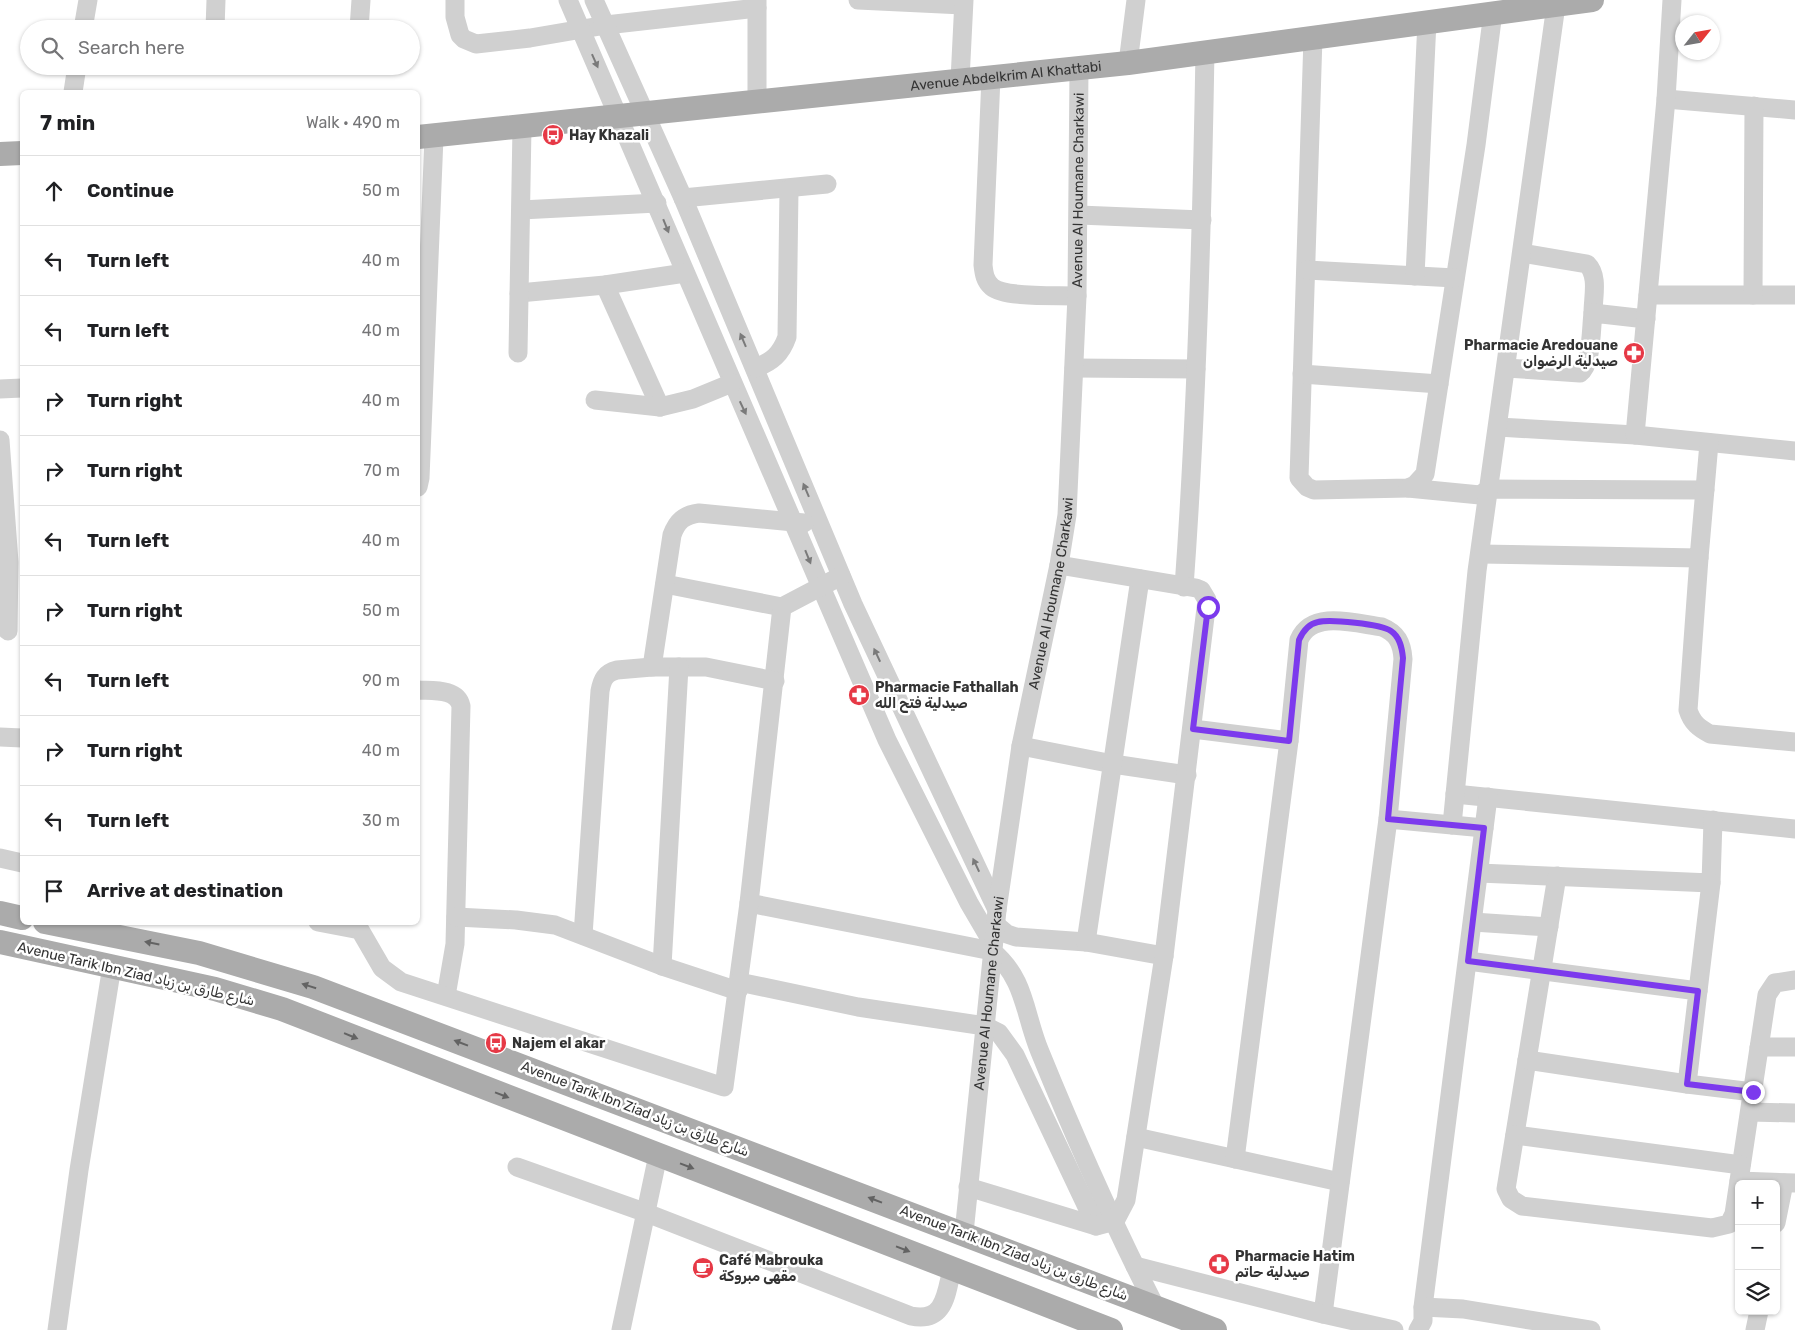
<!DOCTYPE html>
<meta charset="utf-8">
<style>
:root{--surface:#fff;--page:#f6f6f6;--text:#202124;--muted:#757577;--line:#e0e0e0}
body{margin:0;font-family:Rubik,Cairo,sans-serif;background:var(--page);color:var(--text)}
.controls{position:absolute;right:15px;bottom:15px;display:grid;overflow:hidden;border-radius:8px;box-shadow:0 1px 4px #0004}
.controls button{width:45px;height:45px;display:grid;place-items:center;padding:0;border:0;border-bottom:1px solid var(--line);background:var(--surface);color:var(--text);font:25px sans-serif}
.compass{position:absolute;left:1675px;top:15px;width:45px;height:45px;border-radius:50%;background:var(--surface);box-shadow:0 1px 4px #0004;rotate:59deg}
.stop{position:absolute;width:15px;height:15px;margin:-11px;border:4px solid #7c3aed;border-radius:50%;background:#fff}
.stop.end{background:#7c3aed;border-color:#fff;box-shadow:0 1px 5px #0008}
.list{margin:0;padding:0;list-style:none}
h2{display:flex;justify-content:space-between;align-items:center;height:65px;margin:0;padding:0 20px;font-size:21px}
h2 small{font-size:16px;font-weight:400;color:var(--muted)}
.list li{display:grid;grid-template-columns:32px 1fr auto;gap:15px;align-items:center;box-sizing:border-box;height:70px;padding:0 20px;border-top:1px solid var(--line)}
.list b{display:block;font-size:19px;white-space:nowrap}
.list em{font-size:16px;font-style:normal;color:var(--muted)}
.icon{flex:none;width:28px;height:28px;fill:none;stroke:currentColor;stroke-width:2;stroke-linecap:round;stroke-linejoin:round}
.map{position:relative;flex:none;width:1795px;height:1330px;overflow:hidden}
.search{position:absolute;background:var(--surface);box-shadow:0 1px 4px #0004;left:20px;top:20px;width:400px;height:55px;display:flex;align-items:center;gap:12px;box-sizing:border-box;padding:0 18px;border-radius:28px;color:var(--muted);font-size:19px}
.panel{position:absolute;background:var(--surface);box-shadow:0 1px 4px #0004;left:20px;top:90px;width:400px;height:835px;border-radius:8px}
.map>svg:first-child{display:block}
</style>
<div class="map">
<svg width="1795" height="1330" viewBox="0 0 1795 1330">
<rect width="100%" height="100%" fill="#fff"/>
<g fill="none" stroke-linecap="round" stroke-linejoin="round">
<g stroke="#d0d0d0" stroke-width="19">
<path d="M455,0V17L460,35L464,39L476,44L530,38L606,25L757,8"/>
<path d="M568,0L887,740L969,903L993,944"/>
<path d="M594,0L683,198L853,604L997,910"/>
<path d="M858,0L963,5"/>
<path d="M83,29L88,0"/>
<path d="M215,29L216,0"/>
<path d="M359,29L361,0"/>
<path d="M1313,37L1299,478L1307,487L1314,490L1408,488L1415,485L1425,474L1476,145L1493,12"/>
<path d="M1128,63L1136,0"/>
<path d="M991,77L983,265C984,274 985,281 992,287C1005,298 1058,295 1077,296"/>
<path d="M960,80L964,0"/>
<path d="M73,92L77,66"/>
<path d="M1666,99L1795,110"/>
<path d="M757,103V0"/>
<path d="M683,198L827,184"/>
<path d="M521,210L657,203"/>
<path d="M1079,215L1202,220"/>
<path d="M1522,253L1587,264C1599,276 1593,297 1593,313"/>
<path d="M1307,270L1455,278"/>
<path d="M1415,276L1427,21"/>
<path d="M605,285L660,407"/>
<path d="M519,293L605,285L685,273"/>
<path d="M1648,295H1795"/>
<path d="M1753,295L1754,106"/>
<path d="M518,353L522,127"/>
<path d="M755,368C772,362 781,354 787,337L789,189"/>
<path d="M1074,368L1196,369"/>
<path d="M1506,368L1580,373C1592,365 1591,328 1593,313L1646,319"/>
<path d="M1302,374L1439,384"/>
<path d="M0,389L22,388"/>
<path d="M595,400L660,407L693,399L732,383"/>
<path d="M1498,427L1635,435L1795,451"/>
<path d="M1635,435L1666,99L1672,0"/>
<path d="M0,440L9,562L8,631"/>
<path d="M418,487L420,478L434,137"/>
<path d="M1408,488L1480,495L1489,489L1705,490"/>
<path d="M1480,554L1699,558L1709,443"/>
<path d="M1699,558L1688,710C1692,723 1699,728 1710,734L1795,742"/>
<path d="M665,584L782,607"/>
<path d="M1184,587C1197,408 1202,230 1205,51"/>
<path d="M652,667L672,535C677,521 684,515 699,513L804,523"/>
<path d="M418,690C432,691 457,688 461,706L455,944L446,996"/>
<path d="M1193,729L1289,741"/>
<path d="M0,737L22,738"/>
<path d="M1021,746L1113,764L1187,775"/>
<path d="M1455,794L1795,829"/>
<path d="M1388,819L1484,828"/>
<path d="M1452,825L1477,571L1556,5"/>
<path d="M0,858L22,863"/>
<path d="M1479,873L1711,883L1713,820"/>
<path d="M1557,876L1506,1189L1511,1199L1522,1206L1712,1228L1729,1224L1734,1214L1767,995L1775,983L1795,980"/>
<path d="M749,903L992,951C1026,979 1024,1014 1040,1052C1075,1138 1113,1224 1155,1306"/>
<path d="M456,917L516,920L555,925L662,966L738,991"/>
<path d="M318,922L360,930L382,968L401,982L724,1087L749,903L782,607L841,576"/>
<path d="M1473,922L1549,927"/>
<path d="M995,924L1007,934L1016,937L1086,942L1164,956"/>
<path d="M583,935L600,691C602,680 605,673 617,670L652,667H706L775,681"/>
<path d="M1086,942L1140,579"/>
<path d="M1468,961L1698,991L1687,1084L1753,1092"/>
<path d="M662,966L679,667"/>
<path d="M739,982L858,1007L985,1026L999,1033L1015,1055L1096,1226"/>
<path d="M1698,991L1711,883"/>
<path d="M1759,1047H1795"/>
<path d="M1527,1060L1687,1084"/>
<path d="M1750,1112L1795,1113"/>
<path d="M1515,1135L1741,1165"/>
<path d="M1136,1137L1340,1182"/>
<path d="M1235,1159L1289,741L1299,640C1312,609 1357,624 1382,627C1397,633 1402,643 1403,659L1388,819L1323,1314"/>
<path d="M517,1167L644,1212L911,1316C945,1323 946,1294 952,1269"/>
<path d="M1739,1181L1795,1183"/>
<path d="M968,1187L1096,1226L1115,1221L1126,1200L1164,956L1207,600L1201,590L1196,588L1059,565"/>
<path d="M1776,1223L1784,1183"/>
<path id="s1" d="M964,1233L997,910L1021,746L1059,565L1067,515L1077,296L1079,69"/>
<path d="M1135,1266L1323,1314L1394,1330"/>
<path d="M1423,1307L1488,797"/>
<path d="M57,1330L79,1170L112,966"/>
<path d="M621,1330L658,1155"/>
<path d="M1418,1330L1423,1321V1307L1463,1309L1591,1330"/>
<path d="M1755,1330L1759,1311"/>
</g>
<g stroke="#ababab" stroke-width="24">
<path id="s2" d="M418,137L1128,63L1592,0"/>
<path d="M0,154L22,153"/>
<path d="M0,913L22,918"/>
<path d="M45,922L199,953L313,987L1215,1330"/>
<path d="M0,942L215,989L282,1009L1111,1330"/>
</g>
</g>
<defs><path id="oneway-solid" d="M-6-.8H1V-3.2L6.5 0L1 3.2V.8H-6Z" transform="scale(1.25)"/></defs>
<g fill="#7a7a7a">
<use href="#oneway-solid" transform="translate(595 61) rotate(66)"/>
<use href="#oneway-solid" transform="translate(666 226) rotate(68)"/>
<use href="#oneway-solid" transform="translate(743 340) rotate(-113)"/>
<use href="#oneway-solid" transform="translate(743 408) rotate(65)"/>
<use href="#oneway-solid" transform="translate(806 490) rotate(-113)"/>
<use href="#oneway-solid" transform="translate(808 557) rotate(68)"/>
<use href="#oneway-solid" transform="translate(877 655) rotate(-115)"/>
<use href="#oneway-solid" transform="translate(976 865) rotate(-115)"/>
</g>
<g fill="#636363">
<use href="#oneway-solid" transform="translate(152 943) rotate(-169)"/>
<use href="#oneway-solid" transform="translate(309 986) rotate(-162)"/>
<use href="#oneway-solid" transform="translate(351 1036) rotate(22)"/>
<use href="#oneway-solid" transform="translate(461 1043) rotate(-159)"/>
<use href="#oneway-solid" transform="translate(502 1095) rotate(21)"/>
<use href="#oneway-solid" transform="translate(687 1166) rotate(21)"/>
<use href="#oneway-solid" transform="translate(875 1200) rotate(-159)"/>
<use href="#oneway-solid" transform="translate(903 1249) rotate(21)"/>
</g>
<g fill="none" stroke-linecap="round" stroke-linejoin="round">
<path stroke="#7c3aed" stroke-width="6" d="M1208,607L1193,729L1289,741L1299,640C1303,631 1308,624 1318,622C1330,619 1381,624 1391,631C1400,637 1402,648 1403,658L1388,819L1484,828L1468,961L1698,991L1687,1084L1753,1092"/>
</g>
<defs>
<g id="bus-disc" transform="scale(1.125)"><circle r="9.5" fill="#e63946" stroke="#fff"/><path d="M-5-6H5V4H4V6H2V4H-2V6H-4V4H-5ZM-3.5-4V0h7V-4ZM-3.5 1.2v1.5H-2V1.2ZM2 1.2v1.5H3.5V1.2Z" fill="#fff"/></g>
<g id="pharmacy-disc" transform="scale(1.125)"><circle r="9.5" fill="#e63946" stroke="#fff"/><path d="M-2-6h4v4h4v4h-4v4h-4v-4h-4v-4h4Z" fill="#fff"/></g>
<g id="cafe-disc" transform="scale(1.125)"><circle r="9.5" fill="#e63946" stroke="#fff"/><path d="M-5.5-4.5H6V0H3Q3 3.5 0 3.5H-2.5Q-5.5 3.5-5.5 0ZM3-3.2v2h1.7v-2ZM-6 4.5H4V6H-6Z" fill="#fff"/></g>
</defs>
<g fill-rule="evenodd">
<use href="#bus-disc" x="553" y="135"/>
<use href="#pharmacy-disc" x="1634" y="353"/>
<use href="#pharmacy-disc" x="859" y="695"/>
<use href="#bus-disc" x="496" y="1043"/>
<use href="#pharmacy-disc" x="1219" y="1264"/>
<use href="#cafe-disc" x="703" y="1268"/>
</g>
<g text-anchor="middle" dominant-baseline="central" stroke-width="5" stroke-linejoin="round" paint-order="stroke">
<g font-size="14" fill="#333" stroke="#fff">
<text stroke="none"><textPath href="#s2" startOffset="591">Avenue Abdelkrim Al Khattabi</textPath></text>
<text stroke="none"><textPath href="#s1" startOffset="1051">Avenue Al Houmane Charkawi</textPath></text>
<text stroke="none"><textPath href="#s1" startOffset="646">Avenue Al Houmane Charkawi</textPath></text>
<text transform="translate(136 974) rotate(13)">Avenue Tarik Ibn Ziad شارع طارق بن زياد</text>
<text stroke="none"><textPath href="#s1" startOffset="241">Avenue Al Houmane Charkawi</textPath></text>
<text transform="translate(635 1109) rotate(21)">Avenue Tarik Ibn Ziad شارع طارق بن زياد</text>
<text transform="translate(1014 1253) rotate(21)">Avenue Tarik Ibn Ziad شارع طارق بن زياد</text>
</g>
<g font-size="14" font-weight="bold" fill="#333" stroke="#fff" text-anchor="start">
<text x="569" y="135">Hay Khazali</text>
<text x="1618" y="345" text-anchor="end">Pharmacie Aredouane<tspan x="1618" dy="16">صيدلية الرضوان</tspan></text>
<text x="875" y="687">Pharmacie Fathallah<tspan x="875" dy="16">صيدلية فتح الله</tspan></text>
<text x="512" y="1043">Najem el akar</text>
<text x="1235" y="1256">Pharmacie Hatim<tspan x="1235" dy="16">صيدلية حاتم</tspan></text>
<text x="719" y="1260">Café Mabrouka<tspan x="719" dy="16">مقهى مبروكة</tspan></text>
</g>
</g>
</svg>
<div class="controls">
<button>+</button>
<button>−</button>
<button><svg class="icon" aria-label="layers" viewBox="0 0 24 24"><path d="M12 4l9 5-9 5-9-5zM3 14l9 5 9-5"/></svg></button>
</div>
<svg class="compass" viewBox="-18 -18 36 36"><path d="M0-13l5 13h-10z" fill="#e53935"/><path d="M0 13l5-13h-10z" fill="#757577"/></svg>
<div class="stop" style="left:1208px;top:607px"></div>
<div class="stop end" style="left:1753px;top:1092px"></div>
<div class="search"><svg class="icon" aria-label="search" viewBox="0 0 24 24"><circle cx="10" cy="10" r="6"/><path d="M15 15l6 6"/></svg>Search here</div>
<section class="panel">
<h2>7 min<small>Walk · 490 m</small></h2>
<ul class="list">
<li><svg class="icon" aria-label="ahead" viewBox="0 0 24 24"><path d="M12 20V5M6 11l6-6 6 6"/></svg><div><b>Continue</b></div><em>50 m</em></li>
<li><svg class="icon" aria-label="left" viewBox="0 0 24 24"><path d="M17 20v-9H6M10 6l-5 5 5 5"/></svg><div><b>Turn left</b></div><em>40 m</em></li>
<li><svg class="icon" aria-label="left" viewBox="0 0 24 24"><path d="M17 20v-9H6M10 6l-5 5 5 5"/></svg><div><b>Turn left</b></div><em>40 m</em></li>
<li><svg class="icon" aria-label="right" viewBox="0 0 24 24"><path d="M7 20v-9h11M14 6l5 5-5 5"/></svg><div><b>Turn right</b></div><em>40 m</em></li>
<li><svg class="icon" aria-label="right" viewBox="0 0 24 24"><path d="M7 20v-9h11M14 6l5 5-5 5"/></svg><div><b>Turn right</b></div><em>70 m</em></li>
<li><svg class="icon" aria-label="left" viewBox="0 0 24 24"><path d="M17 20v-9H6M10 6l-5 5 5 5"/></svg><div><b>Turn left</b></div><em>40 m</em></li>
<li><svg class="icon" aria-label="right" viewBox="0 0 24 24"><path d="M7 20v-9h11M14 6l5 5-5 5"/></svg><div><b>Turn right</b></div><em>50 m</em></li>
<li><svg class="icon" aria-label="left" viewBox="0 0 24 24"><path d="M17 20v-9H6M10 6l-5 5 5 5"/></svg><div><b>Turn left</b></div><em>90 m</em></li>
<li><svg class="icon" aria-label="right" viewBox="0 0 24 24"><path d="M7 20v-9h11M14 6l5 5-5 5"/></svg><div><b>Turn right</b></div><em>40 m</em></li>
<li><svg class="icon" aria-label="left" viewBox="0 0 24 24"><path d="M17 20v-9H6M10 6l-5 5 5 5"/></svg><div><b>Turn left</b></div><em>30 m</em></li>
<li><svg class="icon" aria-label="arrive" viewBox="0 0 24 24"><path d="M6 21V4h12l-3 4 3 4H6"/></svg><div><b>Arrive at destination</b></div></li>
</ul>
</section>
</div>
